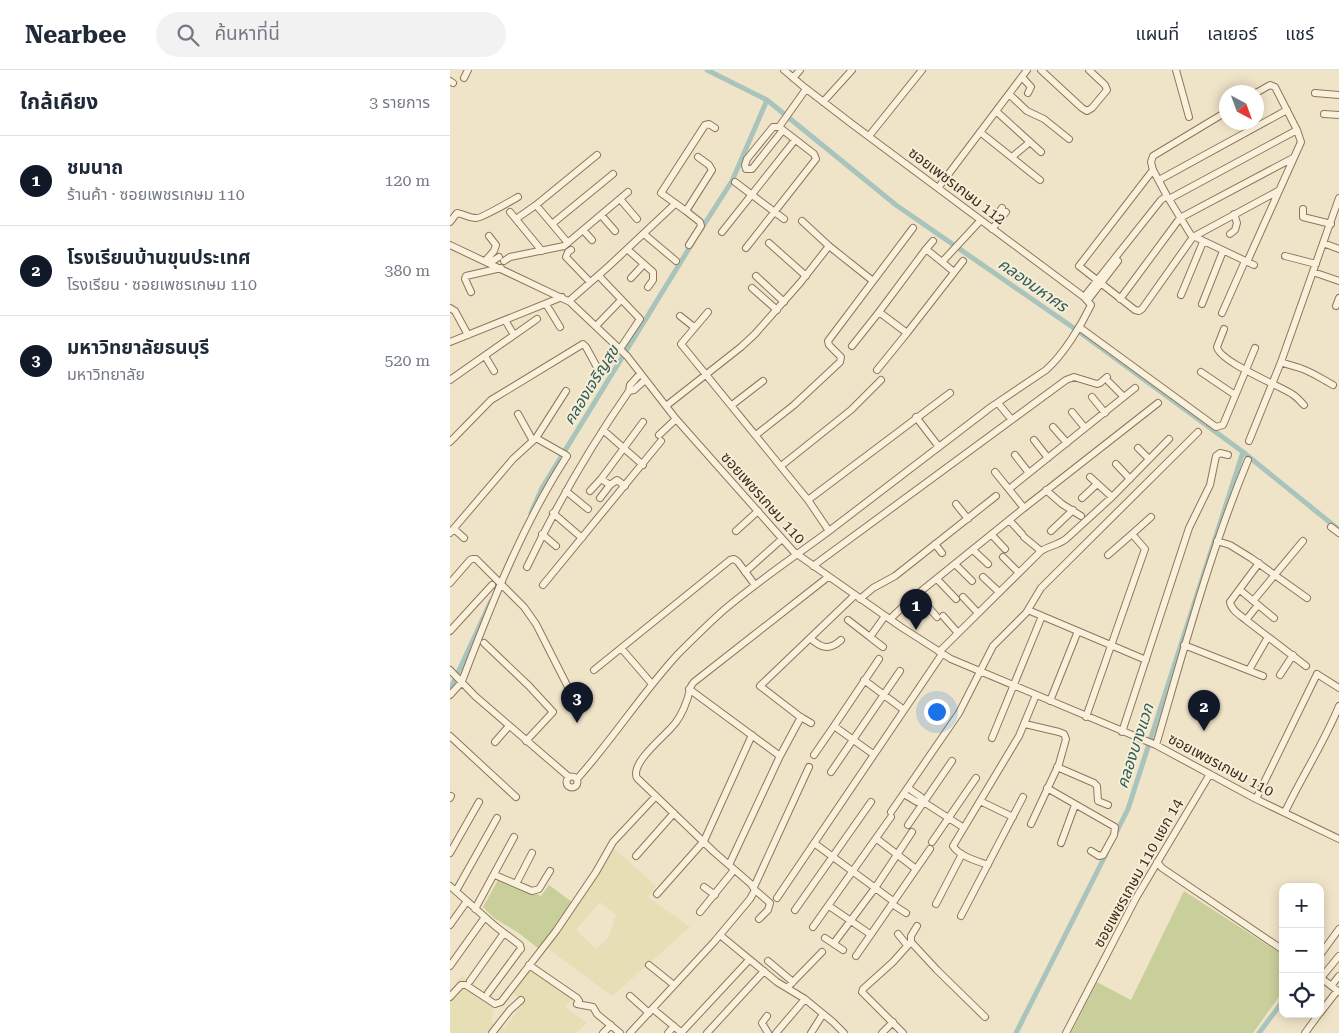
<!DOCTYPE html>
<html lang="th">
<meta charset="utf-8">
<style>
:root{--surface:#fff;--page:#f2f2f3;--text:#1f2937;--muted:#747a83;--line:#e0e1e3;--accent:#111827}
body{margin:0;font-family:"Roboto Serif","Noto Sans Thai",serif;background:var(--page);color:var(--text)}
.controls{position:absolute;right:15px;bottom:15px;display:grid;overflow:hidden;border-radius:10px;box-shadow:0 2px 12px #0003}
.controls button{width:45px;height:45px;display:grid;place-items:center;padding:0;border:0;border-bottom:1px solid var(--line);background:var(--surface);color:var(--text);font:25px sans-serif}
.compass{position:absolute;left:769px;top:15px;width:45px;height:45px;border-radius:50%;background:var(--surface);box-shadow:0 2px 12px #0003;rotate:139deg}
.you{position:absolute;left:486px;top:641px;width:18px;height:18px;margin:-12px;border:4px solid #fff;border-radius:50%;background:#1a73e8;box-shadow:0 0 0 8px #1a73e833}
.badge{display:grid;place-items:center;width:32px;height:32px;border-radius:50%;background:var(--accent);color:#fff;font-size:16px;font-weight:700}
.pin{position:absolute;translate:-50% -41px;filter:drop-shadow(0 1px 2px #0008)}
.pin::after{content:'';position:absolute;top:26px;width:18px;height:15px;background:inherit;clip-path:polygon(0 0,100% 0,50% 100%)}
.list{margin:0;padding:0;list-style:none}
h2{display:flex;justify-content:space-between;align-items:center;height:65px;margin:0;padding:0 20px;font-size:21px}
h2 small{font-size:16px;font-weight:400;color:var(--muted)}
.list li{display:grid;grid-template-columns:32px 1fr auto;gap:15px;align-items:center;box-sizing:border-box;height:90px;padding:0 20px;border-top:1px solid var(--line)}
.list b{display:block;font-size:19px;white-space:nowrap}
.list p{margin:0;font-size:16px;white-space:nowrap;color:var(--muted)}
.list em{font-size:16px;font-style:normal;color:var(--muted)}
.icon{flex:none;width:28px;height:28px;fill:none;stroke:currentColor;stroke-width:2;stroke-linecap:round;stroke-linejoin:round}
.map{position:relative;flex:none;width:889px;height:963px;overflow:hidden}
header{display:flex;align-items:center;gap:30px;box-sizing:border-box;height:70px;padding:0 25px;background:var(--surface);border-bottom:1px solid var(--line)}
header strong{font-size:24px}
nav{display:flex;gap:28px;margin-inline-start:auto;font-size:18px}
.search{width:350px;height:45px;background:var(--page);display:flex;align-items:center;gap:12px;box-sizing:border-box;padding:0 18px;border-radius:28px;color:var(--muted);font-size:19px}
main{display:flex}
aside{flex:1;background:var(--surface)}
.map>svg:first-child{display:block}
</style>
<header>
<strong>Nearbee</strong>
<div class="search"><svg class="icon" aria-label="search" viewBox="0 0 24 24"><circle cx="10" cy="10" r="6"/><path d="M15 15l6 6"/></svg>ค้นหาที่นี่</div>
<nav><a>แผนที่</a><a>เลเยอร์</a><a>แชร์</a></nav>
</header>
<main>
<aside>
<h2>ใกล้เคียง<small>3 รายการ</small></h2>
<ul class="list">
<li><span class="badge">1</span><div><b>ชมนาถ</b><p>ร้านค้า · ซอยเพชรเกษม 110</p></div><em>120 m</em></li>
<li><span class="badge">2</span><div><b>โรงเรียนบ้านขุนประเทศ</b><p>โรงเรียน · ซอยเพชรเกษม 110</p></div><em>380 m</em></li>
<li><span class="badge">3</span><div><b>มหาวิทยาลัยธนบุรี</b><p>มหาวิทยาลัย</p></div><em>520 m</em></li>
</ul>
</aside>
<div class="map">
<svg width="889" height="963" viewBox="0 0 889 963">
<rect width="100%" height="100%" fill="#f0e4c8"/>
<path fill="#e6deb5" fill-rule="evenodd" d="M163,778L206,816L198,827L240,857L162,926L97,878ZM150,832L166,845L159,867L146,879L126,860Z
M81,900L122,929L115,937L137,953L126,963H0V920L12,906L45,931L41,953L55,958L73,933L63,922Z"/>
<path fill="#c9cf9b" d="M49,808L91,826L99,815L122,832L89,879L70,864L44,848L33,837Z
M734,821L833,885V921L803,963H621L647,912L681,930Z"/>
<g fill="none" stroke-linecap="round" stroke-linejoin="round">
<path stroke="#a9c4bc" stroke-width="5" d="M257,0L317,30L446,135L628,261L793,382L888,459
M250,161L282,111L317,30
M81,443L92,418L243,172
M0,620L41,531
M665,765L678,739L793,382
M566,963L656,784
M809,963L833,931"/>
<g stroke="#8d765c" stroke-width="8">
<path id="minor" d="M334,0L354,17L402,54L634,227L641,235C631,256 613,285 596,300L541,337L379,461
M591,0L632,38L637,41L642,38L657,20L655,15L639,0
M726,0L739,47
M572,7L581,17L578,23
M14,8L18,0
M343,8L350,0
M0,11L3,13
M865,23L889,25
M559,24L577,41L594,49L619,69
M373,32L402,0
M546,41L591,82
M776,42L703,86L701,92L703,100L717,126L741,165L804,195
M874,44L889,45
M333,60L302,99H296L295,95L297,89L323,57H329L356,19
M530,62L590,110
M419,66L472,0
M248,87L259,95L262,100L236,141L211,123L255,55L259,54L265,58
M562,87L580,72
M703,100L629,196L685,240L689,241L692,239L743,167L828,121
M709,110L837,40
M285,112L334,149
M488,118L577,0
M170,129L187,149
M719,129L847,60
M86,135L118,173
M853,139V147L881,154
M236,141L250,152L251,156L239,175
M60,142L92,181
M151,145L165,161
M66,149L86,135L147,85
M352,151L379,176L423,211
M549,151L547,145L552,138
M0,152L7,143C14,144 19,148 26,148C30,149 61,131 68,127
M102,154L163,104
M542,159L556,142
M133,160L142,170
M272,162L345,70
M194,164L226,191
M780,164L785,160L787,153L784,144
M319,173L356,206
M873,173L889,179
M0,175L120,232L177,286L226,349L344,482L451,557L501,589L706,675L806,729L889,769
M296,178L366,89L364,84L329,57
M177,179L203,202V210L198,217
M476,179L483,171
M121,180L118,182L116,187L140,212
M835,186L866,194
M35,191L44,181L46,175L39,166
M54,191L60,187L114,176L178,122
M513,191L457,263L429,242L476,179L492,192L530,151
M492,192L504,202
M797,192L851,72L847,60L825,17L820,15L806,23
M39,193L49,187
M863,202L889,211
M149,206L190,249L170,279
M306,206L334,232
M181,208L194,194
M302,218L327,240
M21,222L15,209L16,206L51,198
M731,225L753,172
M634,227L711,130L717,126
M670,229L730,148L843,88
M638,230L668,191
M119,231L159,196L225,134
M96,234L110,257
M752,234L773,181
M886,236L889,228
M0,238L5,241L18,265
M772,243L795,191
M230,246L244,257
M55,250L64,265
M146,256L171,230
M629,257L766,357L773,355L805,278
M774,259L767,277C770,292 828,315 842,324C847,327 850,331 854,335
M0,272L112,227
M402,276L429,242
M35,286L44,301
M831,292C838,295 843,296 850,298C862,302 872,309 883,315
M427,300L457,263
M751,302L785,325
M190,304L180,315L179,321L184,320L195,310
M0,310L87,249
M659,312L674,327
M642,327L655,343
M548,333L561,349
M282,335L313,311
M216,336L291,277L305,264L350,213L379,176
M622,342L635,358
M68,344L83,371
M466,347L489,377
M603,357L617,373
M153,360L193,395
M209,365L226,349
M306,365L344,335L390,292L391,287L379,275L378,271L463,158
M86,368L116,385
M584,370L598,388
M799,371L831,292L889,128
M0,372L41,330L133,274L136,277L148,299
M688,378L699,389
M565,385L579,403
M666,394L680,409
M331,396L401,340L431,310
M640,407L662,427
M175,416L167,410L160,415L151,409L193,352
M559,419L685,318
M596,420L612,434L631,446
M116,421L138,439
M140,421L151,409
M150,428L160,415
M632,428L647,414
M358,430L500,323
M506,434L518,449
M574,438L708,333
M103,443L132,468
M560,451L572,464
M881,457L889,463
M4,459L14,468
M286,461L308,441
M601,461L623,440
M0,463L63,389L86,368L116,321
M92,464L106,476
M542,465L555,479
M574,467L591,481
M767,471L780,475L801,488L857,528
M485,474L492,483
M523,480L538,494
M658,485L682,464
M553,487L569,503
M505,494L522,511
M363,496L616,310L624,307L647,314L650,313L657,307
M77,497C106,436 140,377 179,321
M295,502L332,469
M533,507L549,522
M487,509L506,529
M0,513L20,490L22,489H26L74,537L86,554L121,623
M93,515L211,371
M790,520L824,548
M467,524L487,547
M513,527L528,543
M410,529L423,518L445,506L546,426
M803,531L853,471
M808,535L796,550L856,596
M578,540L696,590
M493,546L508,563
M440,549L460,530L574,438L545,402
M398,550L420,567
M796,550C790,545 781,540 780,532L809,493
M0,561L42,515
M360,568C371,578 379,581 391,570
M34,573L79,616L103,642L76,671
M734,575L813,606
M433,577L420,567L435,546
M171,578L202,614
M489,582L591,481C599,476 608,475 616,469L662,427L719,369
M0,600L25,626L119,707
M144,600L280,490L284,489L288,492L305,515
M799,600L818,567
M830,605L843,585
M414,610L454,640
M239,619L330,686
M0,625L11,613L14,606C43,530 73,454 117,386
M600,631L628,561
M636,647L695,479L682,464L701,447
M361,653L349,646L310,616L405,525
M575,654L609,662L614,664L616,669L609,694L581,754
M384,656L429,589
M672,662L739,458L760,415L766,386L770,383L778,385
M0,666L66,727
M542,668L592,546
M45,672L59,656
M706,675C734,579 760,482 798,390
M364,685L384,656L423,684
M607,697L644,713L647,716L648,731L658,735
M381,702L450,601
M116.5 712a5.5 5.5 0 1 1 11 0a5.5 5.5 0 1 1-11 0Z
M127,709C163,669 192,623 228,584C243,569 259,553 275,539C308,511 344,487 379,461L358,430L231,274L258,242
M597,718L665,757L664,765L653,785L649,786L641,781
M454,724L467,732L472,731L471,727L458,718
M0,728L1,726
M806,729L867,604L889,618
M472,731L511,756
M530,731L563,747
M441,742L509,643L543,576L576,543L591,518L748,362
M835,742C852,706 874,673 889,636
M458,755L502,691
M427,769L466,799
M482,772L526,708
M364,773L443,831
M611,773L625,735
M0,783L29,732
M186,786L224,743
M707,792L712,798L833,880
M279,795L330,686L351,647
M538,795C527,791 509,786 503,776L569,666L586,625
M45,805L82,821L89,819L100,801
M66,814L82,783
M0,816L45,856L70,875L71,879L69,881L38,923
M254,817L265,825
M304,817L359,697
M305,820L320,833L318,840L309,849
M6,821L47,748
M207,824L254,771L302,665
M327,828L492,584
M442,834L456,843
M486,834L512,784
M379,836L420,864
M25,839L64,767
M345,840L421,732
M250,842L284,800
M511,846L573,727
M0,855L17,831
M363,857L441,747
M448,864L457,875
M270,865L327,912L355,929L383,952L394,963
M375,868L393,880
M384,873L425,818L462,762
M461,873V866L467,856
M870,885L889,859
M406,886L480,779
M318,891L343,912
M79,895L127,928L129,931L127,934L143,937L147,944L170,963
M199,895L224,915
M0,896L35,847
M870,907L889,922
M871,908L889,886
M20,911L54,863
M881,916L889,906
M337,918L372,882
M180,926L199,943
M0,927L11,915H16L45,934L51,932L106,861L146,802L163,772L206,726
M203,939L232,963
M870,943L887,921
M317,946L312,953L318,963
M42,963L60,940L71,930
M153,963L161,955
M180,963L264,872L300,829L305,820L301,814L264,782L187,708C180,694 212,668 221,658C228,651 234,639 237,630C240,623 238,618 244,612L378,507
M218,963L224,956
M231,963L299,890
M257,963L314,901
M326,963L355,929
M361,963L373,944
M432,963L443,952
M453,963L412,922L413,919L443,892L459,874L462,873L487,900L535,947
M616,963L686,828L760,704
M855,963L869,944"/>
</g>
<use href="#minor" stroke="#faf1dc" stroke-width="6"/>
</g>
<g text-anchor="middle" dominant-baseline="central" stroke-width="4" stroke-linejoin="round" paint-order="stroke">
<g font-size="15" fill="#3d2e20" stroke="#f7eed8">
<text transform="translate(507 116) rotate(37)">ซอยเพชรเกษม 112</text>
<text transform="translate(313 428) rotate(48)">ซอยเพชรเกษม 110</text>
<text transform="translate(771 695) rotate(28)">ซอยเพชรเกษม 110</text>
<text transform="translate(688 803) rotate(-61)">ซอยเพชรเกษม 110 แยก 14</text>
</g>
<g font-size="16" font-style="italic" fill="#2f5d5a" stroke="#f7eed8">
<text transform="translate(583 215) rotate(35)">คลองมหาศร</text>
<text transform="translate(141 315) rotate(-58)">คลองเจริญสุข</text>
<text transform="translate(685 676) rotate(-72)">คลองบางแวก</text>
</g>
</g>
</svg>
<div class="controls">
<button>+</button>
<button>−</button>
<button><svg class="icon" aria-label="locate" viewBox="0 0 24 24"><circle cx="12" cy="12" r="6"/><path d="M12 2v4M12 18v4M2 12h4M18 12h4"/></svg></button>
</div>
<svg class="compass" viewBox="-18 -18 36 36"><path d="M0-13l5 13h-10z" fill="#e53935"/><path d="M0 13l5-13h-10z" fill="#747a83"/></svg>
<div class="you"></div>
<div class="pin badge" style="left:466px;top:560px">1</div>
<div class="pin badge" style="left:754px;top:661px">2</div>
<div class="pin badge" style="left:127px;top:653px">3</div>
</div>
</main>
